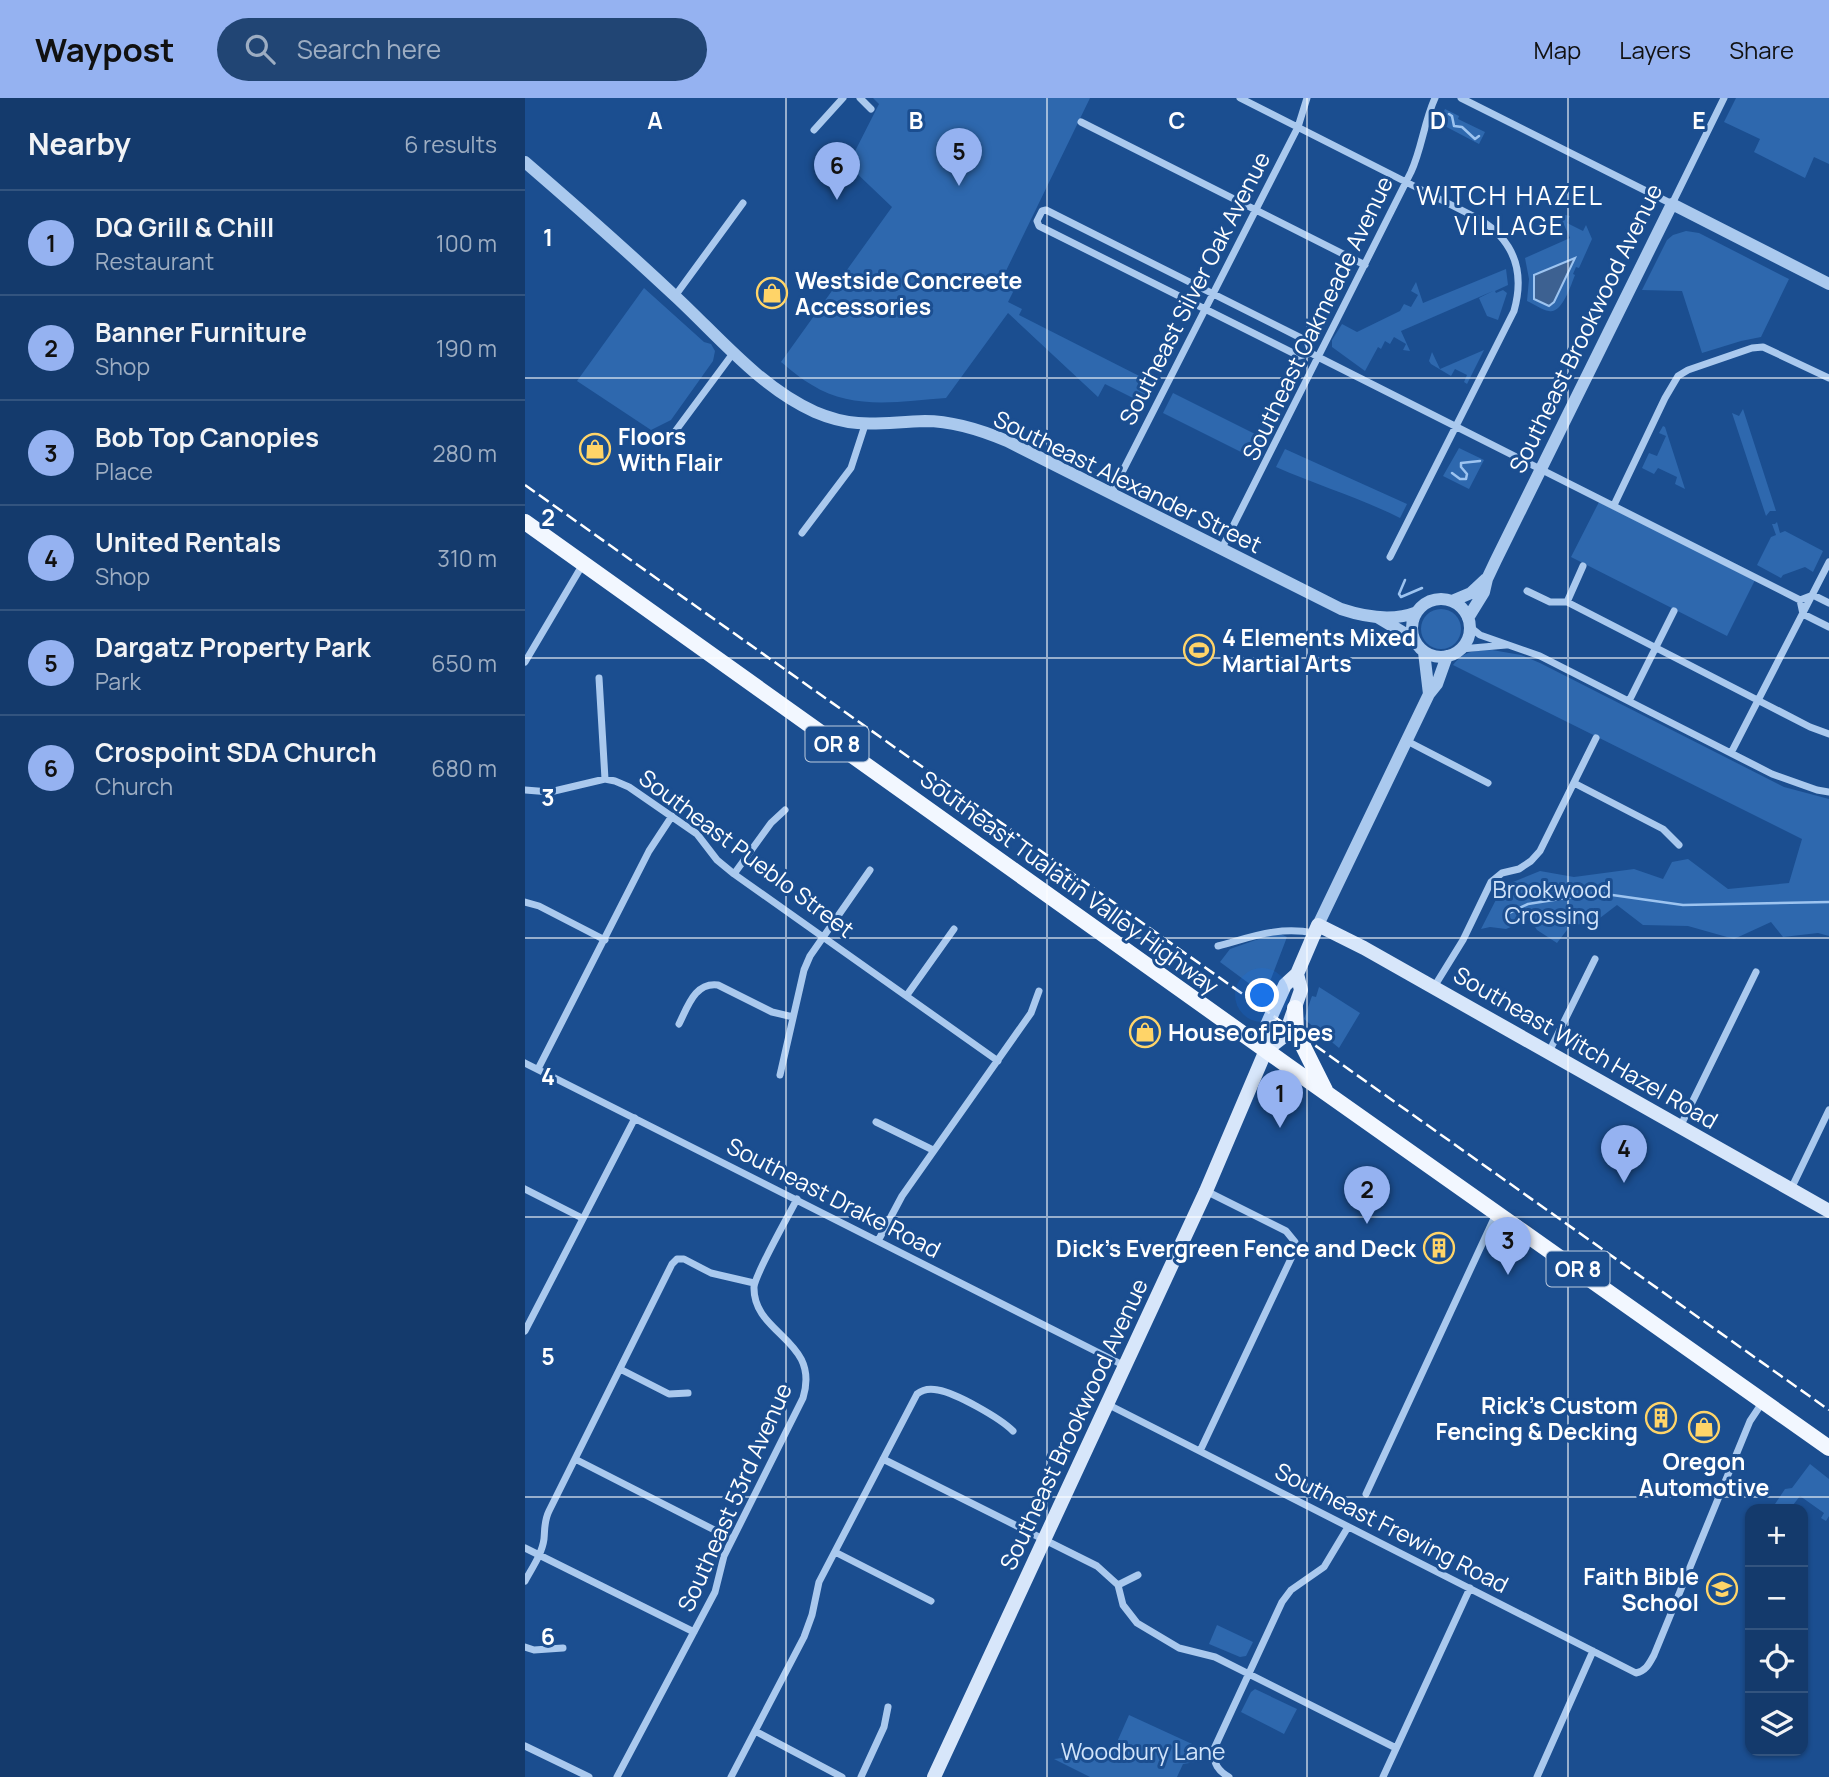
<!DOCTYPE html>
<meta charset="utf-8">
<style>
:root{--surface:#143a6c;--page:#214574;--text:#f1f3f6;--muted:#9dadc2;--line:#33547f;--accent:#95b2f1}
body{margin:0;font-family:Manrope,sans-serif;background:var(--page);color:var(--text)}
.controls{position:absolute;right:21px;bottom:21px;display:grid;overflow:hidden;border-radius:14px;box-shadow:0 2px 5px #0004}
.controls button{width:63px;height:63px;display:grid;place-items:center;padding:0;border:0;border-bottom:2px solid var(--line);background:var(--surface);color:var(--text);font:35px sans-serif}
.you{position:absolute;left:738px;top:898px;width:24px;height:24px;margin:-18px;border:5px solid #fff;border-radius:50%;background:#1a73e8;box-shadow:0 0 0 10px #1a73e833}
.badge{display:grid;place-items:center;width:46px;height:46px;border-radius:50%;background:var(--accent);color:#111;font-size:23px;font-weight:700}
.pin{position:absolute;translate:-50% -58px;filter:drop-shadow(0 2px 4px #0008)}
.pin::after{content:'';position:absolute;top:37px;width:24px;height:21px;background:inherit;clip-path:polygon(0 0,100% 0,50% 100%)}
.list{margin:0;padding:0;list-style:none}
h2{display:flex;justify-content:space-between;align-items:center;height:91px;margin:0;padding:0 28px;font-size:30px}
h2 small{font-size:23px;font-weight:400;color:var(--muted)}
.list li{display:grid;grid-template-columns:46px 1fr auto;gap:21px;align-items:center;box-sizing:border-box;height:105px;padding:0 28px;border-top:2px solid var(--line)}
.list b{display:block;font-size:26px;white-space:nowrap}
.list p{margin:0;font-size:23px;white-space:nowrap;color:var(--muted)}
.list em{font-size:23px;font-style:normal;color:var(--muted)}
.icon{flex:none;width:38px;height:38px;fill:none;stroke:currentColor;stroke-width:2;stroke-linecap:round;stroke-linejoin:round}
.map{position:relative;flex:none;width:1304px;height:1679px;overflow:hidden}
header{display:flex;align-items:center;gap:42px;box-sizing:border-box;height:98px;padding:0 35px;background:var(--accent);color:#111}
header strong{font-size:33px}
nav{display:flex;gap:38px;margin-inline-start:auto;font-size:24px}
.search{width:490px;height:63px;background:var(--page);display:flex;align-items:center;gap:18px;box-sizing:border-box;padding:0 24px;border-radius:38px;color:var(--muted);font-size:26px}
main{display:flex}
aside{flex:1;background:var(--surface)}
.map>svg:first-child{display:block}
</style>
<header>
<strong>Waypost</strong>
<div class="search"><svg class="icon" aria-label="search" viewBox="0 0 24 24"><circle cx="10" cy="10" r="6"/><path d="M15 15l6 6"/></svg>Search here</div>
<nav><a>Map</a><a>Layers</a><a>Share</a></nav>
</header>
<main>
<aside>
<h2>Nearby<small>6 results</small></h2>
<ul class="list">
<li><span class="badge">1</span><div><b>DQ Grill &amp; Chill</b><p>Restaurant</p></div><em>100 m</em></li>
<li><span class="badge">2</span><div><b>Banner Furniture</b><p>Shop</p></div><em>190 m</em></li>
<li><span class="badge">3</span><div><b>Bob Top Canopies</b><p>Place</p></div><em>280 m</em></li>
<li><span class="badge">4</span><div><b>United Rentals</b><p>Shop</p></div><em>310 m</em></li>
<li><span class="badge">5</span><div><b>Dargatz Property Park</b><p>Park</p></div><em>650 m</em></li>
<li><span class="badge">6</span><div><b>Crospoint SDA Church</b><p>Church</p></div><em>680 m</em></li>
</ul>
</aside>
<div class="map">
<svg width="1304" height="1679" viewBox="0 0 1304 1679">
<rect width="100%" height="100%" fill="#1b4e90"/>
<path fill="#2e68ae" d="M348,0H565L478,179L492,186L483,204L497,211L494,217L630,286L620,306L580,286L573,299L483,215L421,300C376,303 328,313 287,287C276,281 266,272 256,264L367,109L323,67L354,6Z
M1211,0H1304V66L1289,59L1280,80L1229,54L1235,41L1199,24Z
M920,11L934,18L933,21L960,34L954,46L914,25Z
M1040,117L1045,118L1042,125L1058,133L1061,127L1067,141L1054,170L1051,169L1048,176L1050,177C1046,187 1037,216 1024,213C1017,212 1009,206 1002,203L1004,181L1000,160L1045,140L1035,118Z
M1161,133L1174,135L1264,181L1236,239L1216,243L1177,255L1157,193L1117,192L1142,142L1148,137Z
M981,171L983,187L970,193L971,195L978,192L982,195L973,222L962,218L954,200L968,193L876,233L885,253L878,252L881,246L869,239L865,246L860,243L856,251L853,249L840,273L807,249V242L817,226L832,234L875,213L879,206L886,209L893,197L886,193L891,184L898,205Z
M119,190L179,244L186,246L190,253L188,263L146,322L126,332L52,283Z
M959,252L942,286L939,284L942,277L930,271L926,278L906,266L904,263L907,254L915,271Z
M648,295L742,342L732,362L638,315Z
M1218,311L1251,413H1245L1241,418L1207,315L1214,318Z
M1138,328L1140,329L1160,391L1150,386L1152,379L1133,370L1129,376L1117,370L1124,355L1132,358L1141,338L1134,335Z
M934,350L959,362L944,391L918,378Z
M760,351L882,406L875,420C835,400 792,387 751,369Z
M1074,404L1230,482L1202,538L1046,459Z
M1252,424L1255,435L1260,433L1298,453L1288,474L1280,469L1258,477L1256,480L1232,467L1246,439L1251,437L1247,426H1250Z
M896 531a20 20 0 1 1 40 0a20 20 0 1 1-40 0Z
M967,552L996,557L1015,565L1259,689L1304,701V838L1293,835L1258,839L1246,824L1209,841L1163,828L1118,827L1092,807L1071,823L1045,828L1032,845L1012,832L1005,821L981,831L965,829L956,831L978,788L1015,773L1049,779L1109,771L1138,781L1147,764L1163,761L1203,791L1264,785L1277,741L928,567C940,552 949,553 967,552Z
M756,836L762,839L744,886L737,895L695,864L705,851L745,837Z
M794,889L835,915L814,950L779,921L787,898L791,899Z
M1285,1366L1304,1381V1418L1301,1423L1296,1420L1299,1415L1275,1398L1265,1411H1242L1238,1409L1250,1406L1260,1391L1267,1390Z
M692,1527L728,1544L721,1558L715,1559L684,1546Z
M730,1591L772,1611L759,1636L716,1614L726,1594Z
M604,1617L678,1651L677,1663L658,1666L652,1679H565L529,1661L588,1653Z"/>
<path fill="#3d6191" stroke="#9dc4f0" stroke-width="2" d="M1050,160L1029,204L1024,208L1009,201V177Z"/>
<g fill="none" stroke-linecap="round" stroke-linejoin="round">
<path stroke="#9dc4f0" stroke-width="2.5" d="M924,16L927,18L929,28L937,29L950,41L954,38
M927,375L935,381H941L942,376L936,369V365L955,363
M880,482L874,496L876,499L897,490
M984,815L1003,806L1073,795L1158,807L1304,804"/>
<path stroke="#aac9ee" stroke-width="7" d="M335,0L346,11
M715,0L954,121C990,143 1000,174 989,213L865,459
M936,0L1147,106L1199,0
M556,24L840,167
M289,32L318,0
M150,198L218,105
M786,255L782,243L521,112L517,113L512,123L514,128L774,258L786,255L793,259L1275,502L1288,497L1304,505
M146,339L209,254
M586,396L773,29L782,0
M1089,407L1140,300L1153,278L1163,272L1227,250L1238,249L1304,280
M277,435L326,370L340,327
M696,452L886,74C897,50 899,24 910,0
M1002,493L1025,504H1042L1285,629L1304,636
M1275,502L1278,516L1304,529
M1042,504L1058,468
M945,529L955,537L1015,558L1247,676L1292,692L1304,694
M936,551L981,547
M0,564L58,466
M74,580L80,681
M1104,603L1149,513
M882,643L963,685
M1206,655L1304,464
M1049,685L1138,731L1154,747
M0,692L25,694L80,681L90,683L104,689L172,736L192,762L209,776L473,963
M209,776L246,725L260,712
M0,804L14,808L80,842
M693,848C727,839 753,828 789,835
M909,889L938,842L966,784L977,775L994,771L1006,763L1015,753L1071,640
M382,897L429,831
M154,926C163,908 170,884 193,887L247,914L268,919
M1024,954L1070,861
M0,965L600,1268
M13,971L124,753L147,718
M255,977L279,872L285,858L345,772
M351,1024L408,1052
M1155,1029L1231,874
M0,1091L57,1120
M1266,1091L1304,1012
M353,1143L377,1098L506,915L514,893
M0,1233L110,1020
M95,1271L144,1296L163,1295
M582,1306L1111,1575C1121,1573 1124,1566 1129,1557L1225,1323L1237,1305
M675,1353L771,1150L770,1144L761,1133L681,1093
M50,1361L207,1441
M358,1361L572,1468L593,1487L598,1507L612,1525L654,1550L690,1559L871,1650
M841,1396L972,1114
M0,1450L169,1534
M310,1454L406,1503
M0,1483C7,1470 17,1456 19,1441C20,1430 19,1423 24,1413L147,1166L152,1161H159L186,1175L229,1185
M593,1487L613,1477
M0,1549L9,1552L38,1550
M230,1633L317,1679
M0,1648L64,1679
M92,1679L190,1494L199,1458L278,1300C296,1241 228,1237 229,1189C230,1176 264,1117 272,1101
M206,1679L279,1539L287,1517L294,1484L392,1296C398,1291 404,1290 413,1292C431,1295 475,1320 488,1333
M336,1679L359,1629L363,1609
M704,1679C693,1673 689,1666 688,1653L757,1504L766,1492L799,1469L823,1429
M858,1679L945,1490
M1012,1679L1068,1553"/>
<path stroke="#aac9ee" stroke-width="12" d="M0,64C51,108 102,153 151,199C194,239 236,290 290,314C332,332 357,324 400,323C429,323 456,332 482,343L816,511C840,519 867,524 892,514
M887 530a29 29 0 1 1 58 0a29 29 0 1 1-58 0Z
M927,503L946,495L961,481
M854,520L889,541
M943,520L959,494L962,481L971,462L1147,106L1304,186
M899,554L904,596
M793,827L904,596L912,586L922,558"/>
<path stroke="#d7e6fa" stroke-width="14" d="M741,952L758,939L763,929L776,892L772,876
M409,1679L681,1093L741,952L742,927L760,887L772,876L793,827L839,850L1304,1113"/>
<path stroke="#f2f7ff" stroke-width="16" d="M0,424L763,968L1304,1350
M770,910L771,934L800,992"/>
<path stroke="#fff" stroke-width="2.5" stroke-dasharray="12 5" stroke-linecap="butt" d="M0,387L1304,1312"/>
</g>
<path fill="none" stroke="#fff" stroke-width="2" stroke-opacity="0.55" d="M261,0V1679M522,0V1679M782,0V1679M1043,0V1679M0,280H1304M0,560H1304M0,840H1304M0,1119H1304M0,1399H1304"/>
<defs>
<g id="shop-ring" transform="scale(1.575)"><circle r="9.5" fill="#1b4e90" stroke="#ffd468" stroke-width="1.5"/><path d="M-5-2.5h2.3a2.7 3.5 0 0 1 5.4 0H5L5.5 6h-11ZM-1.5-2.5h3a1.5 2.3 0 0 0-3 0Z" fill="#ffd468"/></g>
<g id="stadium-ring" transform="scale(1.575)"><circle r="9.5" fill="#1b4e90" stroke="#ffd468" stroke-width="1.5"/><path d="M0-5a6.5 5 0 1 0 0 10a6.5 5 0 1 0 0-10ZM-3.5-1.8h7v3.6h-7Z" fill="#ffd468"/></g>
<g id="building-ring" transform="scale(1.575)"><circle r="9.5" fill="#1b4e90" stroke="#ffd468" stroke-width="1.5"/><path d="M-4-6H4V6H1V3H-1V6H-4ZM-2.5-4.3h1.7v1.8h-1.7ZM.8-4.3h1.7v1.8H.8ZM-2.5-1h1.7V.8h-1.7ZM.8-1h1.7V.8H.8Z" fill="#ffd468"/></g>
<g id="school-ring" transform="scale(1.575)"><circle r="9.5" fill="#1b4e90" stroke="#ffd468" stroke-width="1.5"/><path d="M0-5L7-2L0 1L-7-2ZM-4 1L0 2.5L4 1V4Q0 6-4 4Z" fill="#ffd468"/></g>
</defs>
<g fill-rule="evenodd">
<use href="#shop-ring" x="247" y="195"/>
<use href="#shop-ring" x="70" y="351"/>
<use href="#stadium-ring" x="674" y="552"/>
<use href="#shop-ring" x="620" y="934"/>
<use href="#building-ring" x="914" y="1150"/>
<use href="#building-ring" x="1136" y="1320"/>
<use href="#shop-ring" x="1179" y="1329"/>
<use href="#school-ring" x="1197" y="1491"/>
</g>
<g text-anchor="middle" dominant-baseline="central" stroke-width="6" stroke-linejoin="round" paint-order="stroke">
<g fill="#1b4e90" stroke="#bbcade" stroke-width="2">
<rect x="280.5" y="628.5" width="63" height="35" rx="5"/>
<rect x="1021.5" y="1153.5" width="63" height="35" rx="5"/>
</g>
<g font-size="21" font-weight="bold" fill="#fff">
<text x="312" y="646">OR 8</text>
<text x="1053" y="1171">OR 8</text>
</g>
<g font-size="23" font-weight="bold" fill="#fff" stroke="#1b4e90" text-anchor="start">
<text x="270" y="182">Westside Concreete<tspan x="270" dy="26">Accessories</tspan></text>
<text x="93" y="338">Floors<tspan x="93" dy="26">With Flair</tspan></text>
<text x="697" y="539">4 Elements Mixed<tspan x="697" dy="26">Martial Arts</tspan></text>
<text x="643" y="934">House of Pipes</text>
<text x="891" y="1150" text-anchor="end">Dick's Evergreen Fence and Deck</text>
<text x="1113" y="1307" text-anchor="end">Rick's Custom<tspan x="1113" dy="26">Fencing &amp; Decking</tspan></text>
<text x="1179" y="1363" text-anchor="middle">Oregon<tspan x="1179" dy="26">Automotive</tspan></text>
<text x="1174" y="1478" text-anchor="end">Faith Bible<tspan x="1174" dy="26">School</tspan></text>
</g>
<g font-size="23" fill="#fff" stroke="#1b4e90">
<text transform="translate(669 190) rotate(-63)">Southeast Silver Oak Avenue</text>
<text transform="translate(792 220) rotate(-64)">Southeast Oakmeade Avenue</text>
<text transform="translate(1060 230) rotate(-64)">Southeast Brookwood Avenue</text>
<text transform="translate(603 383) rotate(26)">Southeast Alexander Street</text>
<text transform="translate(222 755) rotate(37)">Southeast Pueblo Street</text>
<text transform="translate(545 784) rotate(36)">Southeast Tualatin Valley Highway</text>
<text transform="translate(1061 949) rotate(30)">Southeast Witch Hazel Road</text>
<text transform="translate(309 1099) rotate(27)">Southeast Drake Road</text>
<text transform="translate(548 1326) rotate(-65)">Southeast Brookwood Avenue</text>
<text transform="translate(209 1399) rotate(-66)">Southeast 53rd Avenue</text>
<text transform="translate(867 1429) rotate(27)">Southeast Frewing Road</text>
</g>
<g font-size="23" fill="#d0e3fa" stroke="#1b4e90">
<text x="1027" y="791">Brookwood<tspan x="1027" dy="26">Crossing</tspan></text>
<text x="618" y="1653">Woodbury Lane</text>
</g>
<g font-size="26" letter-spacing="2" fill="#fff" stroke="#1b4e90">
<text x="985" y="97">WITCH HAZEL<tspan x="985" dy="30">VILLAGE</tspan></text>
</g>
</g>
<g font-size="23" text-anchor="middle" font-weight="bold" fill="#fff" stroke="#1b4e90" stroke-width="6" stroke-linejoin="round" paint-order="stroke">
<text x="130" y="31">A</text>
<text x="391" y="31">B</text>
<text x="652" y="31">C</text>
<text x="913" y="31">D</text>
<text x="1174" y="31">E</text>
<text x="23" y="148">1</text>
<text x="23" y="428">2</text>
<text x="23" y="708">3</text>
<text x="23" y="987">4</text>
<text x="23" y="1267">5</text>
<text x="23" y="1547">6</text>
</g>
</svg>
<div class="controls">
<button>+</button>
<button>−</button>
<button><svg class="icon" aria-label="locate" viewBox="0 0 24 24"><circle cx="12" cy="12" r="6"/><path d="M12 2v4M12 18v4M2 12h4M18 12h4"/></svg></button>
<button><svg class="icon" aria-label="layers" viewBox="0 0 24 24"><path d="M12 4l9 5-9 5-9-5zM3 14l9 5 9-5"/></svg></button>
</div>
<div class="you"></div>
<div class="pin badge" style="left:755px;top:1030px">1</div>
<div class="pin badge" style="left:842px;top:1126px">2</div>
<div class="pin badge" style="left:983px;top:1177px">3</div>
<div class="pin badge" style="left:1099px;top:1085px">4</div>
<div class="pin badge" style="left:434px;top:88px">5</div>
<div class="pin badge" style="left:312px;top:102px">6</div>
</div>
</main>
